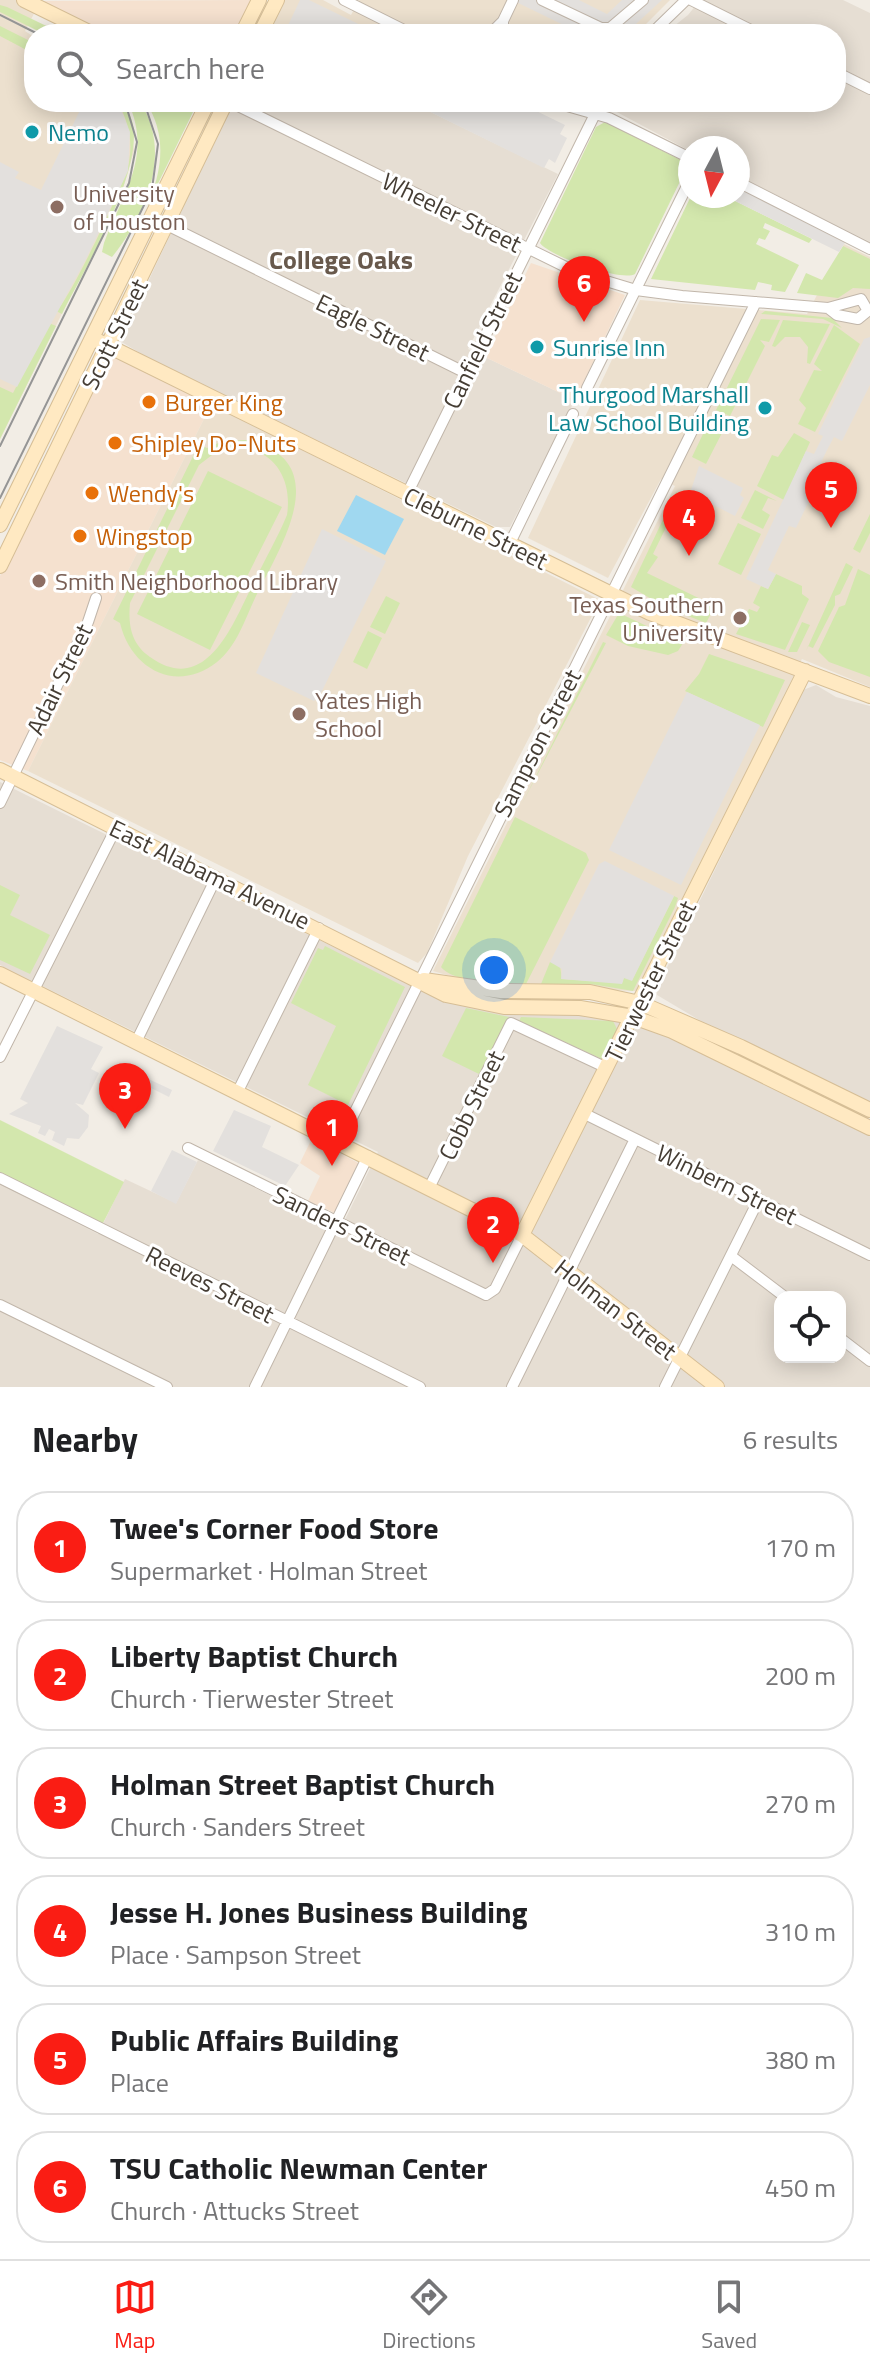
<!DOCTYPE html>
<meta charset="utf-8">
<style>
:root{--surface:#fff;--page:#f2f2f2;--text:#202124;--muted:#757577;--line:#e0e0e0;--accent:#fa1d14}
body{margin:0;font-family:"Titillium Web",sans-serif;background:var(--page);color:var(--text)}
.controls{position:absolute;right:24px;bottom:24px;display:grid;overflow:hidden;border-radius:16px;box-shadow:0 4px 20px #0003}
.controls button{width:72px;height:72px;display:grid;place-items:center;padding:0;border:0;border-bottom:2px solid var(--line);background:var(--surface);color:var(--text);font:40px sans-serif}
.compass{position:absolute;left:678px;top:136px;width:72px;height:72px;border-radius:50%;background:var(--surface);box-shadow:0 4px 20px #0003;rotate:187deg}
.you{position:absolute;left:494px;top:970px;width:28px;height:28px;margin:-20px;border:6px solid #fff;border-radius:50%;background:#1a73e8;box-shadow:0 0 0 12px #1a73e833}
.badge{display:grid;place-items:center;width:52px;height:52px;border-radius:50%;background:var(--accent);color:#fff;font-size:26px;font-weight:700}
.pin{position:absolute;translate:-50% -66px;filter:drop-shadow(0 2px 4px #0008)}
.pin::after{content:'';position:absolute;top:42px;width:28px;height:24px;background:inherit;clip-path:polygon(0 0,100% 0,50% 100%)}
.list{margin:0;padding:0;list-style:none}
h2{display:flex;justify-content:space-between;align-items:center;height:104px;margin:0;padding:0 32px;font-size:34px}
h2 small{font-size:26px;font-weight:400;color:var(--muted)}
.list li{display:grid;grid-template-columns:52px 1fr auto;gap:24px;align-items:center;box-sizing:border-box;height:112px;margin:0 16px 16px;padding:0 16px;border:2px solid var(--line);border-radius:32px}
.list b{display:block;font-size:30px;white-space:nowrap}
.list p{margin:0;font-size:26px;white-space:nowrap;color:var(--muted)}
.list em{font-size:26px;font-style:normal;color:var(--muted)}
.icon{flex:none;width:44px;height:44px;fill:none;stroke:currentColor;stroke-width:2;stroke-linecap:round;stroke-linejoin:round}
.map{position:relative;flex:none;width:870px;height:1387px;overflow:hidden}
.search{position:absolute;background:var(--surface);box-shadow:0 4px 20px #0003;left:24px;right:24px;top:24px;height:88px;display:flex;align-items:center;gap:20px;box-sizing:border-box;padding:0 28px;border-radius:32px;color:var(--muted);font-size:30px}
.sheet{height:872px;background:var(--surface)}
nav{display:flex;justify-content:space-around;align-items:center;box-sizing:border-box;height:112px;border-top:2px solid var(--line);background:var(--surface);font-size:22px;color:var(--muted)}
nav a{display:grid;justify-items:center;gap:4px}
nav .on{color:var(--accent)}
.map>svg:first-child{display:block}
</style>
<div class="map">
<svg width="870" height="1387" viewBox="0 0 870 1387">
<rect width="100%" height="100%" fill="#f2ede5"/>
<path fill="#e6ded3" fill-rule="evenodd" d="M700,0H843L870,13V242L738,176V148H690V151L611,109V102H836V34H664L688,15Z
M233,102H410L558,174L468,349L575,400L510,527H496L150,359L120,341Z
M816,685L836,697L870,706V1105L721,1033L657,995V988L803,690Z
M0,782L428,994L607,1017L651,1029L870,1135V1387H0V1184L98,1234L125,1179L176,1203L198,1160L340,1230L378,1152L0,965ZM780,1297H840V1357H780Z"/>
<path fill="#f5e1cf" d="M253,0L237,34H109L42,1Z
M531,263L625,295L575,400L485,357Z
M114,356L215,406L208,411L28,771L0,760V576L105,363Z
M312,1138L358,1163L359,1168L335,1213L308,1201L320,1176L300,1163Z"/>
<path fill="#ece0ce" d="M0,0H41L25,31L34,37V102H121L131,125L134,151L122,192L0,439Z
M282,0H323L351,15L359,0H670L636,34H271L267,32Z
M844,244L870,257V687L802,659L636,991L515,987L474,983L433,971L675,486L661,479L608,578L528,538L640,300L807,314Z
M215,406L600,600L468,856L427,953L418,963L28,771L208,411Z"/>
<path fill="#d3e7ad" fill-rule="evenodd" d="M0,5L7,7L63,34H44L0,12Z
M0,26L34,43V54L0,36Z
M118,102C170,132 80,276 62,314L56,311C68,303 126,182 129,162C133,139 128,122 118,102Z
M128,102H140C173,152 146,215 112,257L102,252L104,243C123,193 153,156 128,102Z
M146,102H194L195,108L146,208C162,173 168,137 146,102Z
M605,122L685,162L687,167L635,274C621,282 549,256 540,243L596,127Z
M691,196H725L812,239L809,243L765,223L763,228L770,231L765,240L759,238L756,244L799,265L785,292L771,290L772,285L758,282L755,290L651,279Z
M843,246L870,259V289L853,288L838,298L797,293L806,273L822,280Z
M765,311L832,318L842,328L823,319L761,314Z
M761,319L780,320L769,342L760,340L765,346L730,416L716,410Z
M783,320L830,324L810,364L807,363L808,347L800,337H785L775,347L772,346Z
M49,323L56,326L0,439V387L13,393Z
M834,325L860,344L815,432L798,424L806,408L799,400L814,370L822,371L814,364Z
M713,413L728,420L725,426L718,425L723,431L706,464L692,457Z
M794,433L810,442L784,500L757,486L772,455L778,457Z
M246,440C336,460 282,544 257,594C246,616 237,647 217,662C176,694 131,669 120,623L113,619L199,444L207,448L223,441ZM242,448C277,452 292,482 287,515C277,539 263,563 252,586C233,624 206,697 150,657C131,644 128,625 130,603L199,465L216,452Z
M834,465L855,476L848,490L827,479Z
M208,471L282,507L210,650L137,614Z
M755,490L777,501L768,498L762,510L770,515L763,529L741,518Z
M676,492L685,497L681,511L675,509L653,554L658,557L647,573L715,606L706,623L665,607L631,587Z
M870,514V533L860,553L853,549Z
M738,523L761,534L741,575L718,564Z
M846,563L853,567L840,594L835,596V605L813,648L808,646L806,651Z
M858,569L870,575V677L829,662L818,651L839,607L845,605Z
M776,574L802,586V594L809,599L785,650L736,634L749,609L757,612L760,607L753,603L761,586L768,589Z
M386,596L400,603L385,634L370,627Z
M619,613L683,643L678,651L668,655L628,646L606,635Z
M802,622L810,625L797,652H788Z
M368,631L382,638L367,669L353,662Z
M603,642L606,643L522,804Z
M709,654L785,680L763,727L685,691L699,674Z
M515,817L586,853L589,860L526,984C505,984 453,983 441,967Z
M0,885L20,895L10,915L50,935L30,974L0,960Z
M674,896L678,898L675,907L633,991L591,984H541L550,962L560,966L562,979L622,983L624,977L632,980Z
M325,946L405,987L348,1105L308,1085L336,1026L291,1003L318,948L323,950Z
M466,1008L509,1017L479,1074L442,1056Z
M521,1017L613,1021L617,1029L602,1059L519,1021Z
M0,1120L124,1182L102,1225L0,1173Z"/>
<path fill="#e3e0dd" d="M300,0H309L379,34H284Z
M512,0H579L607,14L622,0H662L625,34H582Z
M84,102H118L130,132L128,171L85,261L17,387L0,379V162L19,172L15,178L41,190Z
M410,102H518L565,125L560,134L567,138L555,163L549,159L544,168Z
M738,182L848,238L839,252L725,196H738Z
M870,337V385L842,441L834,437L827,450L817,471L822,474L796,528L789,526L768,570L776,574L768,589L746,579L806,451L814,454L823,436L818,434L864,339Z
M699,466L743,488L740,495L744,498L735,516L690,493Z
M322,529L386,561L320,695L314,701L256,673Z
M687,692L760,725L681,885L609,850Z
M605,861L674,896L632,981L624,978L622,984L561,979L562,969L550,962L599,864Z
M57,1026L103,1047L91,1069L99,1073L83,1105L75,1103L89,1115L88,1127L79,1139L67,1138L64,1146L52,1140L55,1132L49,1129L45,1136L38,1133L41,1126L9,1114L28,1103L20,1099Z
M140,1075L172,1090L169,1097L137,1081Z
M234,1110L271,1126L262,1147L299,1165L285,1186L213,1151Z
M172,1150L197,1162L176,1204L151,1191Z"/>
<path fill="#a0d8f0" d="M356,495L404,519L385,555L337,531Z"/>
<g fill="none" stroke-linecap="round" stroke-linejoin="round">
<g stroke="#c1b6aa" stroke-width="12">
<path id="street" d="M344,0L412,34
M542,0L601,28H610L643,0
M691,0L759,34
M490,34L503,21
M503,34V21L513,0
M651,34L686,0
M836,72L870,89
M230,102L576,272L636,290L682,296L828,308L861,299L868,311L858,319L837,315L828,308
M553,102L609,118L690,158
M738,182L870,249
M163,223L466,373
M587,388L690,180
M407,494L601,102
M510,543L573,414
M0,803L88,622L96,598
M136,1042L216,878
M0,1057L116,828
M237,1093L319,928
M585,1114L870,1255
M340,1142L756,302
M188,1148L486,1295L495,1289L522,1235
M0,1178L420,1387
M430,1186L511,1023L607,1068
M731,1256L785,1297
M0,1305L167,1387
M840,1338L870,1361
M255,1387L368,1156
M512,1387L635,1139
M665,1387L759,1199"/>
</g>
<g stroke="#d6be96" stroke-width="16">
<path id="secondary" d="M24,0L93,34
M242,34L259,0
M260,34L277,0
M92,338L650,613L870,696
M0,525L208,102
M0,566L226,102
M0,770L446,995L504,1007L580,1008L633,1017L672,1031L870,1128
M0,974L522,1235L717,1387
M424,980L501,991L590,992L640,1003L741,1047L870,1110
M522,1235L805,671"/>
</g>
<use href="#street" stroke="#fff" stroke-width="10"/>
<use href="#secondary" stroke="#ffe9c2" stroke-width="14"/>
<path stroke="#959595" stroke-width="2" d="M0,15L38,34
M0,446L129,183L137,142L125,102
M0,498L152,189L158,144L144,102"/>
</g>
<g fill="#0f9aa8" stroke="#fff" stroke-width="3">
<circle cx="32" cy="132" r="8"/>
<circle cx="537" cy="347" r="8"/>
<circle cx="765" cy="408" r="8"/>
</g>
<g fill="#8d6e63" stroke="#fff" stroke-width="3">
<circle cx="57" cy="207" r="8"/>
<circle cx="39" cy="581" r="8"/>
<circle cx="740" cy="618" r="8"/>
<circle cx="299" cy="714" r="8"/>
</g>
<g fill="#e8710a" stroke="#fff" stroke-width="3">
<circle cx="149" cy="402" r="8"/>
<circle cx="115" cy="443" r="8"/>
<circle cx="92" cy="493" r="8"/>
<circle cx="80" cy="536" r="8"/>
</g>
<g text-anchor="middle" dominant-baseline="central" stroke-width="6" stroke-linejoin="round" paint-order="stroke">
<g font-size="24" fill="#0d838f" stroke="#fff" text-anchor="start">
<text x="48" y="132">Nemo</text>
<text x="553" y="347">Sunrise Inn</text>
<text x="749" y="394" text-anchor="end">Thurgood Marshall<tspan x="749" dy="28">Law School Building</tspan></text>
</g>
<g font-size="24" fill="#785e54" stroke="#fff" text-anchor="start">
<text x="73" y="193">University<tspan x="73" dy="28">of Houston</tspan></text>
<text x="55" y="581">Smith Neighborhood Library</text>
<text x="724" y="604" text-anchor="end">Texas Southern<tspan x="724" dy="28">University</tspan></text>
<text x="315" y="700">Yates High<tspan x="315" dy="28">School</tspan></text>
</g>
<g font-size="24" fill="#453d34" stroke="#fff">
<text transform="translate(452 212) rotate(26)">Wheeler Street</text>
<text transform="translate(373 327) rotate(26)">Eagle Street</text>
<text transform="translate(114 334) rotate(-64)">Scott Street</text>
<text transform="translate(482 340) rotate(-64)">Canfield Street</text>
<text transform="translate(476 528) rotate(26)">Cleburne Street</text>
<text transform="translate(59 679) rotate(-64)">Adair Street</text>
<text transform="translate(537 743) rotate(-63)">Sampson Street</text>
<text transform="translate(210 874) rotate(26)">East Alabama Avenue</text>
<text transform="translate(650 981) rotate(-64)">Tierwester Street</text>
<text transform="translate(471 1105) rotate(-64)">Cobb Street</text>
<text transform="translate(727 1184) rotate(26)">Winbern Street</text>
<text transform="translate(342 1225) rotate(26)">Sanders Street</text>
<text transform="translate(210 1284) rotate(27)">Reeves Street</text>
<text transform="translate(616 1309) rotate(38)">Holman Street</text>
</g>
<g font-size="24" fill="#c56008" stroke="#fff" text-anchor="start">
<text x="165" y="402">Burger King</text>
<text x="131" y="443">Shipley Do-Nuts</text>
<text x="108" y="493">Wendy's</text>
<text x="96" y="536">Wingstop</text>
</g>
<g font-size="26" font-weight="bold" fill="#68594c" stroke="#fff">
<text x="341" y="259">College Oaks</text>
</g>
</g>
</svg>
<div class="controls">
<button><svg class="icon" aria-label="locate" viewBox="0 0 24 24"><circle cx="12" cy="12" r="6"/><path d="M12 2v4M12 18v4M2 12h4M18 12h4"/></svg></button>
</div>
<svg class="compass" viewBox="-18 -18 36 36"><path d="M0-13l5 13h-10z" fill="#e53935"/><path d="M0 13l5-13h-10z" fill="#757577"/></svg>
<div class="you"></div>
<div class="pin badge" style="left:332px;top:1166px">1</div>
<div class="pin badge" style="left:493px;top:1263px">2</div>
<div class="pin badge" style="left:125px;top:1129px">3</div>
<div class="pin badge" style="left:689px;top:556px">4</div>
<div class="pin badge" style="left:831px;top:528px">5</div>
<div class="pin badge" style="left:584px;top:322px">6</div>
<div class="search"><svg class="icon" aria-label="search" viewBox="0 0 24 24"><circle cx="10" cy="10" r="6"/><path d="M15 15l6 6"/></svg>Search here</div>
</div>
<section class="sheet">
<h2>Nearby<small>6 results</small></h2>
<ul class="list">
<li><span class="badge">1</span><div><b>Twee's Corner Food Store</b><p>Supermarket · Holman Street</p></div><em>170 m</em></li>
<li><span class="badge">2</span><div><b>Liberty Baptist Church</b><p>Church · Tierwester Street</p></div><em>200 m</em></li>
<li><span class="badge">3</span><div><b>Holman Street Baptist Church</b><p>Church · Sanders Street</p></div><em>270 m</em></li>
<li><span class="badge">4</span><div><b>Jesse H. Jones Business Building</b><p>Place · Sampson Street</p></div><em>310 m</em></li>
<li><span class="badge">5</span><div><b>Public Affairs Building</b><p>Place</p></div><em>380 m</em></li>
<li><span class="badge">6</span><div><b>TSU Catholic Newman Center</b><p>Church · Attucks Street</p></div><em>450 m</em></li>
</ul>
</section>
<nav>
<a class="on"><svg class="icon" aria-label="map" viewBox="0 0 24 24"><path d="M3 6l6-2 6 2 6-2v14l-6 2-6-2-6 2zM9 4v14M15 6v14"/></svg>Map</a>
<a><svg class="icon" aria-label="directions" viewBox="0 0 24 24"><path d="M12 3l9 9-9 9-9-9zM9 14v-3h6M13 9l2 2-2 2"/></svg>Directions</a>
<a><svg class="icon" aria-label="saved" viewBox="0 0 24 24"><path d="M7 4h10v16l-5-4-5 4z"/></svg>Saved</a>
</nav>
